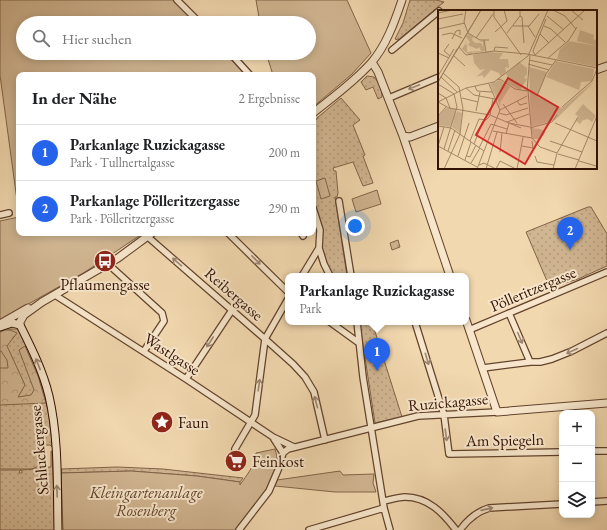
<!DOCTYPE html>
<html lang="de">
<meta charset="utf-8">
<style>
:root{--surface:#fff;--page:#f2f2f2;--text:#202124;--muted:#757577;--line:#e0e0e0;--accent:#2563eb}
body{margin:0;font-family:"EB Garamond",serif;background:var(--page);color:var(--text)}
.controls{position:absolute;right:12px;bottom:12px;display:grid;overflow:hidden;border-radius:8px;box-shadow:0 2px 10px #0003}
.controls button{width:36px;height:36px;display:grid;place-items:center;padding:0;border:0;border-bottom:1px solid var(--line);background:var(--surface);color:var(--text);font:20px sans-serif}
.you{position:absolute;left:355px;top:226px;width:14px;height:14px;margin:-10px;border:3px solid #fff;border-radius:50%;background:#1a73e8;box-shadow:0 0 0 6px #1a73e833}
.badge{display:grid;place-items:center;width:26px;height:26px;border-radius:50%;background:var(--accent);color:#fff;font-size:13px;font-weight:700}
.pin{position:absolute;translate:-50% -33px;filter:drop-shadow(0 1px 2px #0008)}
.pin::after{content:'';position:absolute;top:21px;width:14px;height:12px;background:inherit;clip-path:polygon(0 0,100% 0,50% 100%)}
.popup{position:absolute;left:285px;top:273px;width:184px;height:52px;box-sizing:border-box;display:grid;place-content:center;border-radius:8px;background:var(--surface);filter:drop-shadow(0 1px 3px #0005);font-size:13px;white-space:nowrap;color:var(--muted)}
.popup b{font-size:15px;color:var(--text)}
.popup::after{content:'';position:absolute;left:50%;top:100%;margin-left:-8px;border:8px solid transparent;border-top-color:var(--surface)}
.list{margin:0;padding:0;list-style:none}
h2{display:flex;justify-content:space-between;align-items:center;height:52px;margin:0;padding:0 16px;font-size:17px}
h2 small{font-size:13px;font-weight:400;color:var(--muted)}
.list li{display:grid;grid-template-columns:26px 1fr auto;gap:12px;align-items:center;box-sizing:border-box;height:56px;padding:0 16px;border-top:1px solid var(--line)}
.list b{display:block;font-size:15px;white-space:nowrap}
.list p{margin:0;font-size:13px;white-space:nowrap;color:var(--muted)}
.list em{font-size:13px;font-style:normal;color:var(--muted)}
.icon{flex:none;width:22px;height:22px;fill:none;stroke:currentColor;stroke-width:2;stroke-linecap:round;stroke-linejoin:round}
.map{position:relative;flex:none;width:607px;height:530px;overflow:hidden}
.search{position:absolute;background:var(--surface);box-shadow:0 2px 10px #0003;left:16px;top:16px;width:300px;height:44px;display:flex;align-items:center;gap:10px;box-sizing:border-box;padding:0 14px;border-radius:22px;color:var(--muted);font-size:15px}
.panel{position:absolute;background:var(--surface);box-shadow:0 2px 10px #0003;left:16px;top:72px;width:300px;height:164px;border-radius:8px}
.map>svg:first-child{display:block}
</style>
<div class="map">
<svg width="607" height="530" viewBox="0 0 607 530">
<defs>
<pattern id="grass-dots" width="8" height="8" patternUnits="userSpaceOnUse"><rect width="8" height="8" fill="#d1b692"/><path d="M2 2h.1M6 6h.1" fill="none" stroke="#b49b7c" stroke-width="1.8" stroke-linecap="round"/></pattern>
<pattern id="forest-crowns" width="20" height="18" patternUnits="userSpaceOnUse"><rect width="20" height="18" fill="#d1b692"/><path d="M2 6a3 3 0 1 1 6 0M12 15a3 3 0 1 1 6 0" fill="none" stroke="#b49b7c"/></pattern>
</defs>
<rect width="100%" height="100%" fill="#f2d8af"/>
<filter id="stains"><feTurbulence type="fractalNoise" baseFrequency=".005" numOctaves="4"/><feColorMatrix values="0 0 0 0 .2 0 0 0 0 .09 0 0 0 0 .02 0 0 0 .5 -.17"/></filter>
<radialGradient id="worn" r=".72"><stop offset=".6" stop-color="#630" stop-opacity="0"/><stop offset="1" stop-color="#630" stop-opacity=".3"/></radialGradient>
<path fill="url(#grass-dots)" stroke="#82644a" d="M410,0H436L444,2L398,40L395,39L403,23Z
M367,76L374,77C379,83 382,89 382,97L378,99L373,87L366,90L361,82Z
M341,98L360,120L353,125L365,155L363,156L373,183L363,186L353,162L333,168L334,171H336L338,193L337,197H335L347,276H331L322,251L321,226L313,199V121H314L317,119V118Z
M588,207H591L607,234V266L578,279L550,288L526,232Z
M398,240L400,247L392,250L390,243Z
M363,322H372L402,417L375,423L360,325Z
M11,329H21C37,371 50,401 52,447L50,445H39V466L32,469H0V332Z
M51,451H52L55,530H0V470H20L19,473H22V471L20,470C32,470 40,467 51,467Z
M117,467L163,469L243,478L240,482L197,476L131,471L61,473V469Z"/>
<path fill="url(#forest-crowns)" stroke="#82644a" d="M5,330H10L17,333L7,346L25,385L18,397L31,395L34,390L19,350L25,346L38,376L46,403L0,405V332Z"/>
<path fill="#d1b692" stroke="#82644a" d="M0,0H173L196,23H23V53H226L247,75H19V215L0,75Z
M256,0H347L371,53L352,74L313,107V75H273L266,53H309V23H260Z
M325,178L330,196L321,199L316,181Z
M377,190L381,204L356,212L352,199Z
M19,217V233H142V234L85,272L0,320V221Z
M0,351H1L7,360L8,368H0Z
M275,449C285,476 250,511 235,530H63L61,473L131,471L197,476L240,482V485C247,474 254,468 256,453Z
M340,471L343,475L374,474L373,483L376,492H335L275,486L277,480Z"/>
<g fill="none" stroke-linecap="round" stroke-linejoin="round">
<g stroke="#62432d" stroke-width="8">
<path id="minor" d="M177,0L200,23
M392,50L439,11
M230,53L250,75
M389,98L439,77
M339,201L351,276
M313,208L320,230L319,248L324,264L330,276
M0,215L9,213
M228,233L288,292
M301,233L303,236
M148,237L265,339L293,364L305,377L314,392L325,440
M108,264L162,313L164,321L144,351
M302,276L319,248
M55,295L186,379L273,437L294,447
M509,313L530,362
M330,322L359,343
M357,322L363,377L384,508L390,530
M415,322L444,415L449,454L562,452
M469,330L607,272
M483,368L530,362H540L552,359L572,351L607,333
M186,379L232,310
M274,439L283,453
M235,449L255,415L265,339L288,299
M592,451H607
M384,501C390,500 398,497 405,497C428,497 443,513 456,530
M592,502L607,501
M239,530L269,491L278,470L283,453L288,449L418,416L497,412
M309,530L384,508
M460,530C468,519 476,512 489,508L562,504"/>
</g>
<g stroke="#62432d" stroke-width="9">
<path id="tertiary" d="M372,62L378,72L403,136L450,276
M596,70L607,66
M313,113C333,97 354,82 371,63C386,46 395,21 402,0
M403,136L410,137L439,126
M466,320L497,412L607,403
M0,324L28,308
M20,325V322L24,315L42,302L118,258L152,233"/>
</g>
<g stroke="#321102" stroke-width="9">
<path id="secondary" d="M0,327L12,323L20,325C31,347 43,371 49,396C59,439 57,485 58,530"/>
</g>
<use href="#minor" stroke="#f7e6cb" stroke-width="5.5"/>
<use href="#tertiary" stroke="#f7e6cb" stroke-width="7"/>
<use href="#secondary" stroke="#f7e6cb" stroke-width="7"/>
</g>
<defs><path id="oneway-shaft" d="M-6 0H5M1.5-3L5.5 0L1.5 3" fill="none" stroke-width="1.6" stroke-linecap="round" stroke-linejoin="round"/></defs>
<g stroke="#9e8671">
<use href="#oneway-shaft" transform="translate(414 87) rotate(158)"/>
<use href="#oneway-shaft" transform="translate(256 260) rotate(45)"/>
<use href="#oneway-shaft" transform="translate(177 262) rotate(-139)"/>
<use href="#oneway-shaft" transform="translate(520 338) rotate(67)"/>
<use href="#oneway-shaft" transform="translate(210 342) rotate(123)"/>
<use href="#oneway-shaft" transform="translate(572 351) rotate(155)"/>
<use href="#oneway-shaft" transform="translate(427 359) rotate(73)"/>
<use href="#oneway-shaft" transform="translate(38 364) rotate(-111)"/>
<use href="#oneway-shaft" transform="translate(259 385) rotate(-82)"/>
<use href="#oneway-shaft" transform="translate(316 402) rotate(-105)"/>
<use href="#oneway-shaft" transform="translate(446 435) rotate(82)"/>
<use href="#oneway-shaft" transform="translate(57 491) rotate(-92)"/>
<use href="#oneway-shaft" transform="translate(487 509) rotate(-13)"/>
</g>
<defs>
<g id="bus-disc" transform="scale(1.15)"><circle r="9.5" fill="#8f2418" stroke="#f7e6cb"/><path d="M-5-6H5V4H4V6H2V4H-2V6H-4V4H-5ZM-3.5-4V0h7V-4ZM-3.5 1.2v1.5H-2V1.2ZM2 1.2v1.5H3.5V1.2Z" fill="#fff"/></g>
<g id="sight-disc" transform="scale(1.15)"><circle r="9.5" fill="#8f2418" stroke="#f7e6cb"/><path d="M0-6L1.8-2.2L6-1.7L2.9 1.2L3.7 5.4L0 3.3L-3.7 5.4L-2.9 1.2L-6-1.7L-1.8-2.2Z" fill="#fff"/></g>
<g id="supermarket-disc" transform="scale(1.15)"><circle r="9.5" fill="#8f2418" stroke="#f7e6cb"/><path d="M-6-5.5h2.5l.6 2H6L4.5 2H-2.5L-4.4-4H-6ZM-1.5 3.2a1.3 1.3 0 1 0 .1 0ZM3 3.2a1.3 1.3 0 1 0 .1 0Z" fill="#fff"/></g>
</defs>
<g fill-rule="evenodd">
<use href="#bus-disc" x="105" y="261"/>
<use href="#sight-disc" x="162" y="422"/>
<use href="#supermarket-disc" x="236" y="461"/>
</g>
<g text-anchor="middle" dominant-baseline="central" stroke-width="4" stroke-linejoin="round" paint-order="stroke">
<g font-size="16" fill="#321102" stroke="#f7e6cb" text-anchor="start">
<text x="105" y="284" text-anchor="middle">Pflaumengasse</text>
<text x="178" y="422">Faun</text>
<text x="252" y="461">Feinkost</text>
</g>
<g font-size="16" fill="#321102" stroke="#f7e6cb">
<text transform="translate(533 289) rotate(-23)">Pölleritzergasse</text>
<text transform="translate(234 294) rotate(41)">Reibergasse</text>
<text transform="translate(172 354) rotate(33)">Wastlgasse</text>
<text transform="translate(448 402) rotate(-5)">Ruzickagasse</text>
<text transform="translate(505 440) rotate(-1)">Am Spiegeln</text>
<text transform="translate(39 450) rotate(-95)">Schluckergasse</text>
</g>
<g font-size="16" font-style="italic" fill="#62432d" stroke="#f7e6cb">
<text x="146" y="492">Kleingartenanlage<tspan x="146" dy="18">Rosenberg</tspan></text>
</g>
</g>
<g transform="translate(438 10)">
<rect width="159" height="159" fill="#f2d8af"/>
<path d="M142,20L156,25L155,29L158,30L159,36L139,31ZM30,24L41,30L35,27L34,30L37,33H43L45,37V32L41,31H46L47,41L36,43L34,42L35,44H30L24,39L29,31L27,36L29,34V42L43,41L41,37L39,39L30,35L32,32L28,27ZM81,52L89,58V64L86,68L89,69L82,80L67,72L70,67L68,64ZM145,94L158,106L154,112L150,109L145,110L142,114L138,111L141,107L137,104Z" fill="#d1b692"/>
<path d="M50,42L65,43L61,49H70L71,58L67,57L68,62L63,67L61,63L53,60L46,68L44,65L38,67L47,59L42,60L36,53L35,45Z" fill="#d1b692"/>
<path d="M131,31L159,36V57L119,49L122,39ZM118,51L156,59L154,71L143,72L141,80L108,67Z" fill="#d1b692"/>
<path d="M91,57L109,62L99,87L124,98L159,69L117,110L93,117ZM62,70L72,77L62,93L63,98L52,74ZM8,98L18,99L17,106L19,101L24,103L22,123L14,117L17,106L13,117L0,115V107ZM93,118L102,119L108,122L102,129H95Z" fill="#d1b692"/>
<path fill="none" stroke="#a5886a" stroke-width="1" d="M28,0L26,12L30,23L42,30H51M56,0V7L83,45M115,0L127,6L138,19M133,0L145,10M0,3L14,0M82,6L84,7L86,33M109,6L126,20M0,9L25,4M75,16H91L101,4M90,16L97,27M106,16L113,19L127,32M0,19L27,13M57,22L69,11L66,0M69,23L82,6V0M102,24L111,33M4,25L13,23L24,28M38,28L55,4M14,29L18,21L22,20V25M46,30L48,42M11,34L6,41L12,46M21,37L28,45L56,41L89,44L159,58M56,41L57,37L70,38M18,42L43,0M0,43L11,48M97,45L95,41L108,9M16,46L27,56M96,46L147,0M110,48L131,30L139,17M91,50L114,55M90,54L111,60M5,63L21,77L25,99L22,124L6,159M0,66L16,39M3,67L19,82M59,70L62,69L77,79L89,81L92,45M0,72L19,39M0,72L43,0M0,74L16,84L19,97L6,139M51,74L62,100M37,76L39,81L54,82M28,78L36,85L57,89M90,81L94,128L102,137L119,143M0,83L8,88L12,98M99,86L108,64L118,50M24,88L40,92M79,91L82,95L89,93M0,92L11,98L52,105L83,118M0,92L28,78L56,72L90,46L110,0M65,94L79,113M124,97L154,71L159,59M62,100L89,86M38,101L42,82M61,103L68,105L90,98M52,105L55,89M0,106L8,97M69,112L91,104M117,113L159,131M0,116L13,118L46,141M92,118L114,112L119,105M55,121L94,128M68,124L71,113L92,117M32,131L41,109L48,110L52,106M112,131L144,142M36,134L45,111M0,136L39,157M0,136L6,117M84,136L95,138L94,131M41,138L53,114L69,119M10,141L17,120M62,142L64,123M120,144L141,150M20,146L31,113M29,146L32,147L38,135M97,146L99,152L116,155M27,150L33,132M141,151L158,156M33,153L42,138M41,155L46,153L58,159M39,159L62,100M48,159L59,122M58,159L62,151L78,159M79,159L85,127M115,159L119,143L140,107M137,159L159,106"/>
<path fill="#d62828" fill-opacity="0.15" stroke="#d62828" stroke-width="2" d="M70,68L120,97L87,154L38,125Z"/>
<rect width="159" height="159" fill="none" stroke="#321102" stroke-width="2"/>
</g>
<rect width="100%" height="100%" filter="url(#stains)"/>
<rect width="100%" height="100%" fill="url(#worn)"/>
</svg>
<div class="controls">
<button>+</button>
<button>−</button>
<button><svg class="icon" aria-label="layers" viewBox="0 0 24 24"><path d="M12 4l9 5-9 5-9-5zM3 14l9 5 9-5"/></svg></button>
</div>
<div class="you"></div>
<div class="pin badge" style="left:377px;top:371px">1</div>
<div class="popup"><b>Parkanlage Ruzickagasse</b>Park</div>
<div class="pin badge" style="left:570px;top:250px">2</div>
<div class="search"><svg class="icon" aria-label="search" viewBox="0 0 24 24"><circle cx="10" cy="10" r="6"/><path d="M15 15l6 6"/></svg>Hier suchen</div>
<section class="panel">
<h2>In der Nähe<small>2 Ergebnisse</small></h2>
<ul class="list">
<li><span class="badge">1</span><div><b>Parkanlage Ruzickagasse</b><p>Park · Tullnertalgasse</p></div><em>200 m</em></li>
<li><span class="badge">2</span><div><b>Parkanlage Pölleritzergasse</b><p>Park · Pölleritzergasse</p></div><em>290 m</em></li>
</ul>
</section>
</div>
